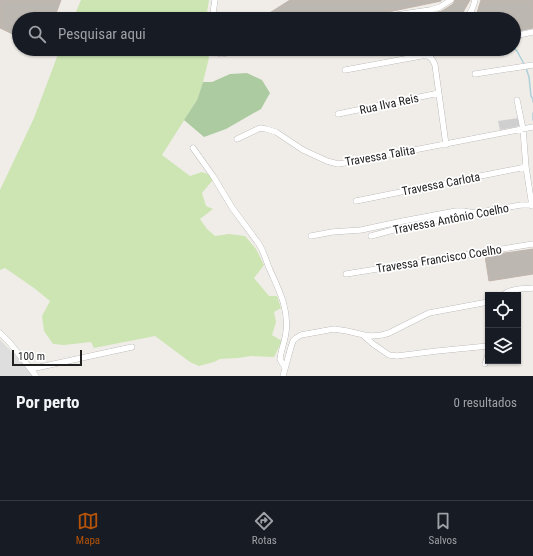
<!DOCTYPE html>
<html lang="pt">
<meta charset="utf-8">
<style>
:root{--surface:#171b24;--page:#242831;--text:#f1f3f6;--muted:#9ea1a6;--line:#363941;--accent:#b45309}
body{margin:0;font-family:"Roboto Condensed",sans-serif;background:var(--page);color:var(--text)}
.controls{position:absolute;right:12px;bottom:12px;display:grid;overflow:hidden;border-radius:0px;box-shadow:0 1px 3px #0004}
.controls button{width:36px;height:36px;display:grid;place-items:center;padding:0;border:0;border-bottom:1px solid var(--line);background:var(--surface);color:var(--text);font:20px sans-serif}
.scale{position:absolute;left:12px;bottom:10px;width:70px;box-sizing:border-box;padding-left:4px;border:2px solid #212121;border-top:0;font-size:11px;line-height:14px;white-space:nowrap;color:#212121;-webkit-text-stroke:3px #fff;paint-order:stroke}
.list{margin:0;padding:0;list-style:none}
h2{display:flex;justify-content:space-between;align-items:center;height:52px;margin:0;padding:0 16px;font-size:17px}
h2 small{font-size:13px;font-weight:400;color:var(--muted)}
.icon{flex:none;width:22px;height:22px;fill:none;stroke:currentColor;stroke-width:2;stroke-linecap:round;stroke-linejoin:round}
.map{position:relative;flex:none;width:533px;height:376px;overflow:hidden}
.search{position:absolute;background:var(--surface);box-shadow:0 1px 3px #0004;left:12px;right:12px;top:12px;height:44px;display:flex;align-items:center;gap:10px;box-sizing:border-box;padding:0 14px;border-radius:22px;color:var(--muted);font-size:15px}
.sheet{height:124px;background:var(--surface)}
nav{display:flex;justify-content:space-around;align-items:center;box-sizing:border-box;height:56px;border-top:1px solid var(--line);background:var(--surface);font-size:11px;color:var(--muted)}
nav a{display:grid;justify-items:center;gap:2px}
nav .on{color:var(--accent)}
.map>svg:first-child{display:block}
</style>
<div class="map">
<svg width="533" height="376" viewBox="0 0 533 376">
<rect width="100%" height="100%" fill="#f0ede8"/>
<path fill="#dedede" d="M0,340L23,363L33,376H0Z"/>
<path fill="#cfcfcf" d="M519,118L520,126L500,130L498,121Z"/>
<path fill="#cce5b3" d="M81,0H209L206,19H73Z
M60,49H207L209,58L203,82L197,100L162,155L190,176L202,172L213,176L212,181L202,193L206,206L213,209L200,219L207,229L215,236L229,234L245,236L256,249L264,265L254,278L269,296H277L281,308L274,312L276,322L272,335L282,341L274,357L251,356L238,358L220,359L214,362L199,366L190,362L155,336L94,348L91,342L64,345L53,344L44,331L42,316L50,301L34,288L5,268L0,270V190L34,118Z"/>
<path fill="#adcba1" d="M247,73L262,80L270,93L261,109L226,129L204,137L184,120L197,100L203,82H212L230,74Z"/>
<g fill="none" stroke-linecap="round" stroke-linejoin="round">
<path stroke="#adcfd9" stroke-width="1.5" d="M514,48L517,51L524,64
M526,68L529,77L531,96L533,99V102
M533,113V120"/>
</g>
<path fill="#bdb7b1" stroke="#c1b5ac" d="M0,0H61L54,19H19V37L0,28Z
M290,0H441V1L393,11L368,15L366,16L353,19H260Z
M455,0H470L459,19H403L431,14L442,11L453,4Z
M481,0H533V28L514,32V19H475Z
M533,249V274L489,281L485,256Z"/>
<g fill="none" stroke-linecap="round" stroke-linejoin="round">
<g stroke="#a2a2a2" stroke-width="6">
<path id="street" d="M212,19L215,0
M369,19L430,10L440,7L451,0
M464,19C471,14 473,8 475,0
M514,36L533,32
M215,49L218,53L221,54L251,49
M340,50L345,49
M345,70L421,56C430,55 432,58 435,65L446,145
M475,74L533,65
M517,100L523,129L526,167L532,206
M338,114L439,93
M237,139L260,128L266,129L276,132L303,150L327,161L338,164L357,161L533,127
M193,148L213,176L233,209L259,244C264,252 266,261 270,270C279,290 289,309 286,332C285,341 281,350 280,359L282,363L285,367
M356,201L470,178L526,167
M311,236L332,232L361,230L403,221L456,211H463L475,213
M371,236L408,226L475,213L521,205H533
M346,274L533,244
M503,295C511,288 523,289 533,288
M0,333L10,343L36,376
M364,336L373,344L389,355L397,356L437,351L488,346
M485,364L488,355
M31,369L132,347
M283,376L291,347L293,341L296,338L301,335L334,329L347,331L364,335L372,336L382,335L389,333L429,313L488,302"/>
</g>
<use href="#street" stroke="#fff" stroke-width="5.5"/>
</g>
<g text-anchor="middle" dominant-baseline="central" stroke-width="3.5" stroke-linejoin="round" paint-order="stroke">
<g font-size="12" fill="#212121" stroke="#fff">
<text transform="translate(389 104) rotate(-12)">Rua Ilva Reis</text>
<text transform="translate(380 156) rotate(-10)">Travessa Talita</text>
<text transform="translate(441 184) rotate(-11)">Travessa Carlota</text>
<text transform="translate(451 219) rotate(-11)">Travessa Antônio Coelho</text>
<text transform="translate(439 259) rotate(-9)">Travessa Francisco Coelho</text>
</g>
</g>
</svg>
<div class="controls">
<button><svg class="icon" aria-label="locate" viewBox="0 0 24 24"><circle cx="12" cy="12" r="6"/><path d="M12 2v4M12 18v4M2 12h4M18 12h4"/></svg></button>
<button><svg class="icon" aria-label="layers" viewBox="0 0 24 24"><path d="M12 4l9 5-9 5-9-5zM3 14l9 5 9-5"/></svg></button>
</div>
<div class="scale">100 m</div>
<div class="search"><svg class="icon" aria-label="search" viewBox="0 0 24 24"><circle cx="10" cy="10" r="6"/><path d="M15 15l6 6"/></svg>Pesquisar aqui</div>
</div>
<section class="sheet">
<h2>Por perto<small>0 resultados</small></h2>
<ul class="list">
</ul>
</section>
<nav>
<a class="on"><svg class="icon" aria-label="map" viewBox="0 0 24 24"><path d="M3 6l6-2 6 2 6-2v14l-6 2-6-2-6 2zM9 4v14M15 6v14"/></svg>Mapa</a>
<a><svg class="icon" aria-label="directions" viewBox="0 0 24 24"><path d="M12 3l9 9-9 9-9-9zM9 14v-3h6M13 9l2 2-2 2"/></svg>Rotas</a>
<a><svg class="icon" aria-label="saved" viewBox="0 0 24 24"><path d="M7 4h10v16l-5-4-5 4z"/></svg>Salvos</a>
</nav>
